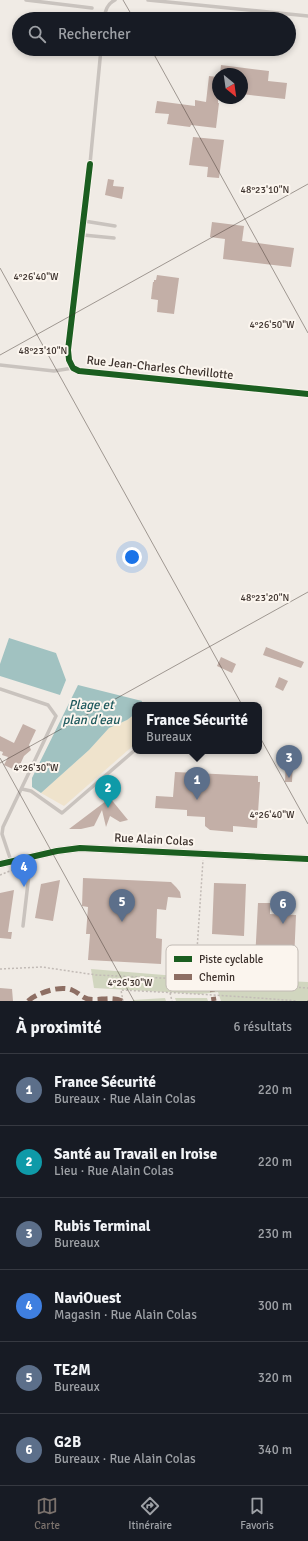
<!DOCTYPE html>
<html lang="fr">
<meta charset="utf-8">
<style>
:root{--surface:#171b24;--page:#242831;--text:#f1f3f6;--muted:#9ea1a6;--line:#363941;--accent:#7a716c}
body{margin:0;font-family:Signika,sans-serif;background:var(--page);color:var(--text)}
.compass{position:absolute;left:212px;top:68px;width:36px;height:36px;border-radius:50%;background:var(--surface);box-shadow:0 2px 6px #0003;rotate:151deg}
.you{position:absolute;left:132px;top:557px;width:14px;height:14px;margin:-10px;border:3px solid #fff;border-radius:50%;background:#1a73e8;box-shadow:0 0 0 6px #1a73e833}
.badge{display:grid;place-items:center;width:26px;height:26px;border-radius:50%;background:var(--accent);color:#fff;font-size:13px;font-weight:700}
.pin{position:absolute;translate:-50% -33px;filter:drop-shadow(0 1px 2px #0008)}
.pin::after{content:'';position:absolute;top:21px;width:14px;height:12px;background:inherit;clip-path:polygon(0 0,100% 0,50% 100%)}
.popup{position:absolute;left:132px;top:702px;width:130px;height:52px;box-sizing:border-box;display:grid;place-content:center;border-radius:8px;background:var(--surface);filter:drop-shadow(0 1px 3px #0005);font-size:13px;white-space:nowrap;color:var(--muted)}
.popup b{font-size:15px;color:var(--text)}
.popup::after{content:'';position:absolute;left:50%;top:100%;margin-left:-8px;border:8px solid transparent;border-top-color:var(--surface)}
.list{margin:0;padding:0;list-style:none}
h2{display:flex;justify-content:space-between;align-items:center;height:52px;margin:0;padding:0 16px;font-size:17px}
h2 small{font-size:13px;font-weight:400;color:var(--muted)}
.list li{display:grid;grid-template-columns:26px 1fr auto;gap:12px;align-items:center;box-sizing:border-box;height:72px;padding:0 16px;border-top:1px solid var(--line)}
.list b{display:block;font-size:15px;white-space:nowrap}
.list p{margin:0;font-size:13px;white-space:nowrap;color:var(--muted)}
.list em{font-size:13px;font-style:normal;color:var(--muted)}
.icon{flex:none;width:22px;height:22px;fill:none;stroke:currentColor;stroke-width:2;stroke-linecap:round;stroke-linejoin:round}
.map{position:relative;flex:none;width:308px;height:1001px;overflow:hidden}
.search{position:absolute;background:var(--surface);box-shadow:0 2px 6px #0003;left:12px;right:12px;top:12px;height:44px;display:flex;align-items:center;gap:10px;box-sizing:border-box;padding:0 14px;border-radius:22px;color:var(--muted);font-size:15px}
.sheet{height:484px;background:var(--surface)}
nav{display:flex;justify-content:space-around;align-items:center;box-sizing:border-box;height:56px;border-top:1px solid var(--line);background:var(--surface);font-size:11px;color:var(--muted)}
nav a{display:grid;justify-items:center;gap:2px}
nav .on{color:var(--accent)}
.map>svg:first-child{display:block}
</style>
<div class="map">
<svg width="308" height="1001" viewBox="0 0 308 1001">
<rect width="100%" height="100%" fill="#f0ebe5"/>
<path fill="#d1d6bf" d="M91,969L164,975L308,982V1001H221L218,992L201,994L94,988Z
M165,998L166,1001H133V1000Z
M175,998H207L208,1001H176Z"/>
<path fill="#efe3cc" d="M135,714V744L64,806L41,793L89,750L109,728L127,720Z"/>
<path fill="#a1c2c1" d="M9,638L56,653L66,680L60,695L0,676V664Z
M78,685L142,701L141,705H135V714L127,720L109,728L89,750L41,793L32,787V778Z"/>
<path fill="#c3afa7" d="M221,65L269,71L268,81L287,83L285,99L242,94V74H220Z
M209,76L218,77V103H219L216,128L191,125L190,127L167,124L169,114L155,113L157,101L195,106V100L206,102Z
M193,137L224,140L219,178L207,177L208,167L189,165Z
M108,179L114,180L113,186L124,187L122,199L105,195Z
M212,222L244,226L242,241L294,248L291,267L223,259L225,239L210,237Z
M157,275L179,278L174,314L157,312L158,300L151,299L153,282H154V280H156Z
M266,647L304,662L301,668L263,655Z
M221,657L236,664L232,673L217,666Z
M279,677L288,681L283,691L275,687Z
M23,724L36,730L29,745L31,750L24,756L17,771L4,765L8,757L2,755L3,752L0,751V736L14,743Z
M286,759L293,760L292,782H285Z
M175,772L258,776V782H260L257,828L233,826V832L210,830L205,826V817L187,816V810L155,808L156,796L173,797Z
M110,798L128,820L120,822L110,816L106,827L102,810L94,826L81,829H69Z
M83,878L171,882L176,887L180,892L181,898L168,897L166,910L157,909L156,938L162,939L161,964L88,960L90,934H86L88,907L82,906Z
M60,880L53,921L35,918L41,884Z
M214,883L246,884L244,936L212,934Z
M14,890L8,932H12L11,939L0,938V893Z
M258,903H270V914L296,915L294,961L255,960Z
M0,988L12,989L13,1001H0Z"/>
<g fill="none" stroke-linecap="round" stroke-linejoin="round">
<path stroke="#c2bbb6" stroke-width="1.5" stroke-dasharray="2 2" stroke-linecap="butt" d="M0,875L15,869
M0,969L42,967L96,975L184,979L211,982L308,988
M195,980L203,860
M170,993L172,1001
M123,1001L121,990C180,993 238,996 297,1001"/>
<path stroke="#c9c3be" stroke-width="3.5" d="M26,0L92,8
M148,0L308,16
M104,19C105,11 107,4 115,0
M90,164L101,49
M84,221L115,226
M83,235L114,238
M0,365L54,371L73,368
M0,689L48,705L56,716L3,827L2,834L11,861
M22,789L31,791L62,813L135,750
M23,926L31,857"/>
<path stroke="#c9c3be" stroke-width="7" d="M90,164L68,350L69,360L73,368L79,371L308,394"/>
<path stroke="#c9c3be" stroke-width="8" d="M0,864L57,851L80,848L308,859"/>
<path stroke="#8d6e63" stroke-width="5" stroke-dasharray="10 5" stroke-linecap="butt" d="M211,982L214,1001
M28,1001C37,993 60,985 72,990C78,992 82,998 88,999C99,1001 111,996 122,1001"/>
<g stroke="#fbf5ee" stroke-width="8">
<path id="cycleway" d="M90,164L68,350L69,360L73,368L79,371L308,394
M0,864L57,851L80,848L308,859"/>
</g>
<use href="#cycleway" stroke="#1b5e20" stroke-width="6"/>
</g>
<path fill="none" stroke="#3b302b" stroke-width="1" stroke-opacity="0.45" d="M123,0L134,19M151,49L308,333M0,268L308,824M0,355L308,184M0,758L134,1001M0,763L308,592M307,1001H308"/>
<g text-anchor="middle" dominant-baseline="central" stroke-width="4" stroke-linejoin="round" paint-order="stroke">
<g font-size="12" fill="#3b302b" stroke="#fbf5ee">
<text transform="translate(160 368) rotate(6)">Rue Jean-Charles Chevillotte</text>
<text transform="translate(154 840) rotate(3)">Rue Alain Colas</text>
</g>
<g font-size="13" font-style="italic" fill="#1f5a5e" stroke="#fbf5ee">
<text x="91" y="705">Plage et<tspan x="91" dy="15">plan d'eau</tspan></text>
</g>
</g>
<rect x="166" y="945" width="132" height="46" rx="6" fill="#fbf5ee" stroke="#c1bab4" stroke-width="1"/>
<rect x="174" y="956" width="18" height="6" fill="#1b5e20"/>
<rect x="174" y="974" width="18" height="6" fill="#8d6e63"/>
<g font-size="11" fill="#3b302b">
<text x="199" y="963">Piste cyclable</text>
<text x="199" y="981">Chemin</text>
</g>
<g font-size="10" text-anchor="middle" fill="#3b302b" stroke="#fbf5ee" stroke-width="4" stroke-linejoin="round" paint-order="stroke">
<text x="265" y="193">48°23'10"N</text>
<text x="36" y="280">4°26'40"W</text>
<text x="272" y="328">4°26'50"W</text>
<text x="43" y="354">48°23'10"N</text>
<text x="265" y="601">48°23'20"N</text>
<text x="36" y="771">4°26'30"W</text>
<text x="272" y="818">4°26'40"W</text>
<text x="130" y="986">4°26'30"W</text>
</g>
</svg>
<svg class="compass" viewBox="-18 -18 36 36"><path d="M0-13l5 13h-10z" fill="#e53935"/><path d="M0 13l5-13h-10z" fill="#9ea1a6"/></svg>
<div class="you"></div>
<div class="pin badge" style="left:197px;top:800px;background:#5c6f8a">1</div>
<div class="popup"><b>France Sécurité</b>Bureaux</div>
<div class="pin badge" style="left:108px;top:808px;background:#0f9aa8">2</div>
<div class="pin badge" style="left:289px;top:778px;background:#5c6f8a">3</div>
<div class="pin badge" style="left:24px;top:887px;background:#3f7fe0">4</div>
<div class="pin badge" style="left:122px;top:922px;background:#5c6f8a">5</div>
<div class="pin badge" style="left:283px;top:924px;background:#5c6f8a">6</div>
<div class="search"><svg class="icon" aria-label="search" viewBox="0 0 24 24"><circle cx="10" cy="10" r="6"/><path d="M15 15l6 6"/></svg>Rechercher</div>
</div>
<section class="sheet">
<h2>À proximité<small>6 résultats</small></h2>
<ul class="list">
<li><span class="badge" style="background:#5c6f8a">1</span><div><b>France Sécurité</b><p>Bureaux · Rue Alain Colas</p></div><em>220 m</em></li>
<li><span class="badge" style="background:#0f9aa8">2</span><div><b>Santé au Travail en Iroise</b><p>Lieu · Rue Alain Colas</p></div><em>220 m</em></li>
<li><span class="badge" style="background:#5c6f8a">3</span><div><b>Rubis Terminal</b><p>Bureaux</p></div><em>230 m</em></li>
<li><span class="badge" style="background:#3f7fe0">4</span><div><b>NaviOuest</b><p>Magasin · Rue Alain Colas</p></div><em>300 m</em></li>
<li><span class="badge" style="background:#5c6f8a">5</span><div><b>TE2M</b><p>Bureaux</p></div><em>320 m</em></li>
<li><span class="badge" style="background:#5c6f8a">6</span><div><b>G2B</b><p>Bureaux · Rue Alain Colas</p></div><em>340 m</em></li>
</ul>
</section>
<nav>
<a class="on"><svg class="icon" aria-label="map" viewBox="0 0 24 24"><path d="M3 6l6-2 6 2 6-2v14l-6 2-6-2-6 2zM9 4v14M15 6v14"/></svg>Carte</a>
<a><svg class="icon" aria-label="directions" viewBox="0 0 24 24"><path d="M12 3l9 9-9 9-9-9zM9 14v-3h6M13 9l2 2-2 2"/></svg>Itinéraire</a>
<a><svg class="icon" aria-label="saved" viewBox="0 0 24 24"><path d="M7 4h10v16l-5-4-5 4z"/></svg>Favoris</a>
</nav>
